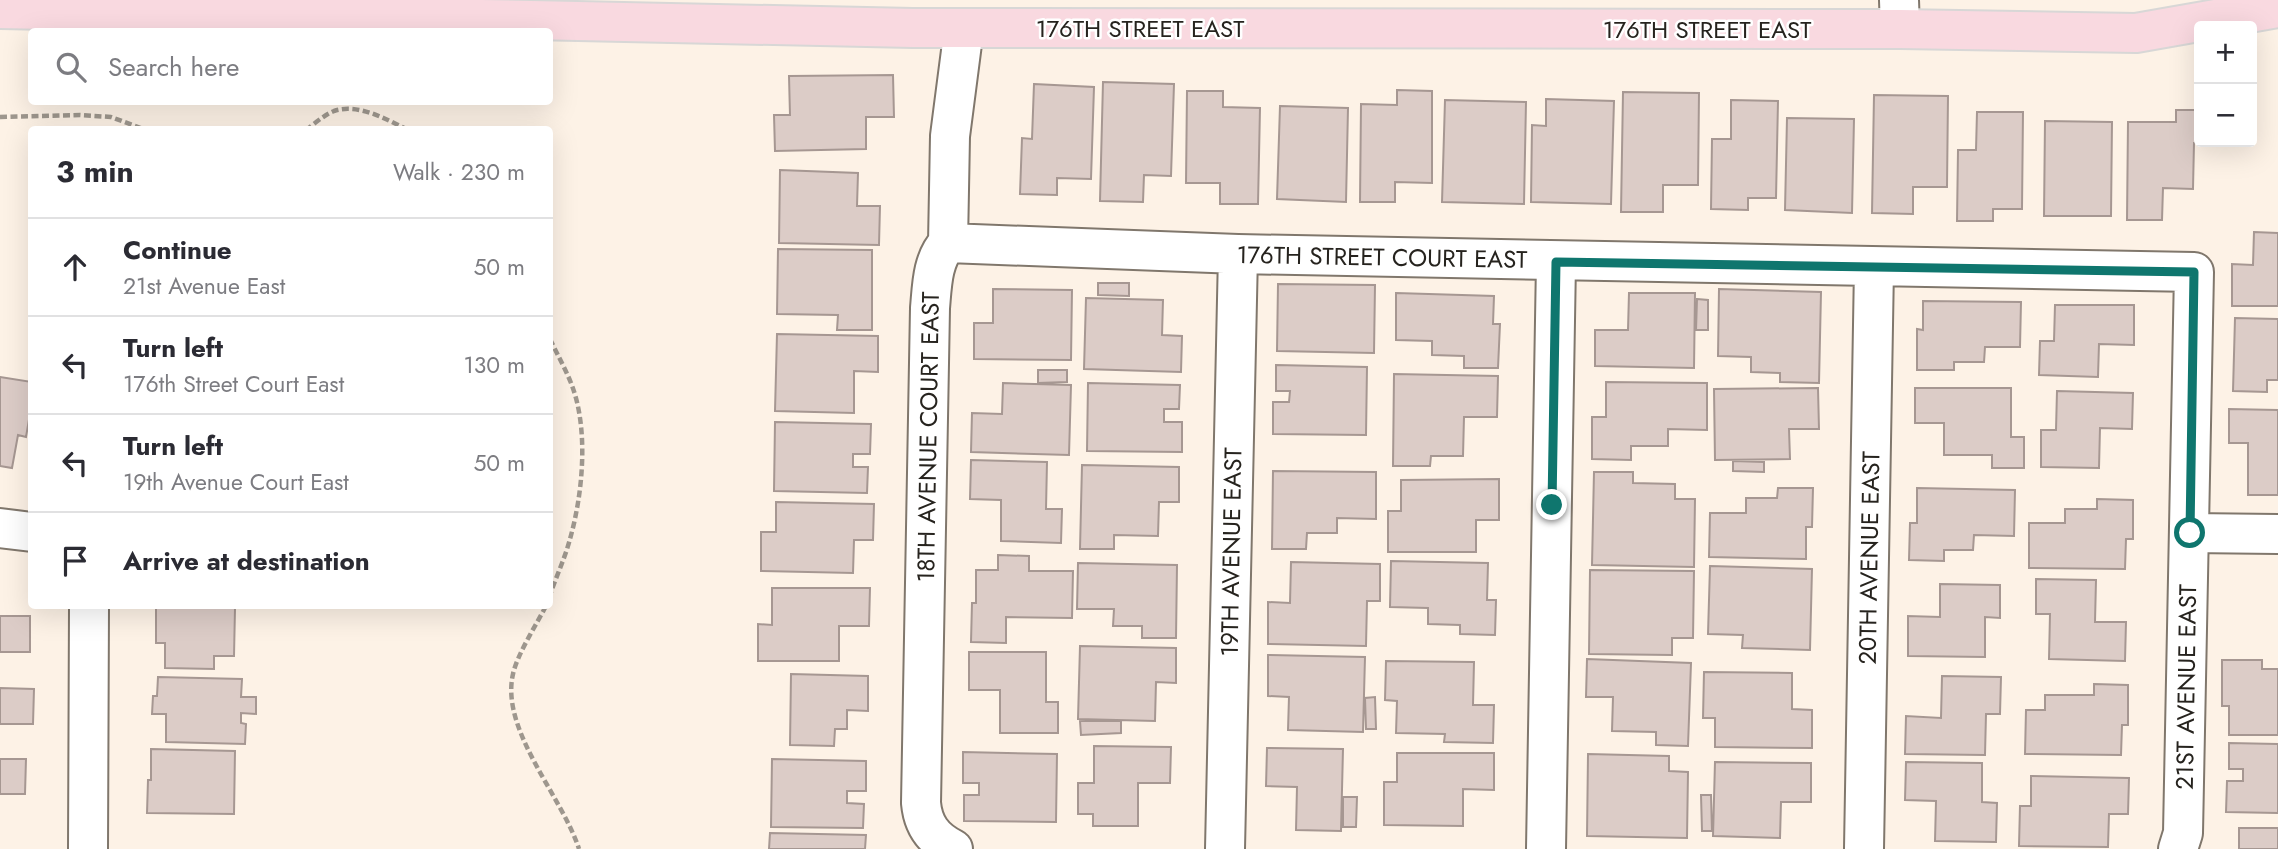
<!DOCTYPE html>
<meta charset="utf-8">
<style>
:root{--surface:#fff;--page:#f2f2f3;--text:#2b2b33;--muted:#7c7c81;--line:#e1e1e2}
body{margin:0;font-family:Jost,sans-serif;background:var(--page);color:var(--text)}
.controls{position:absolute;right:21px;top:21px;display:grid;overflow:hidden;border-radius:7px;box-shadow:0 7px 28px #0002}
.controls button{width:63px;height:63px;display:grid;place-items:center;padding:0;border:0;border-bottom:2px solid var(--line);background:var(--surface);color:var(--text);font:35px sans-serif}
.stop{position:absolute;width:21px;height:21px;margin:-16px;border:5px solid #0f766e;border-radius:50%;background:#fff}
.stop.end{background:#0f766e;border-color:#fff;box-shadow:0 2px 7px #0008}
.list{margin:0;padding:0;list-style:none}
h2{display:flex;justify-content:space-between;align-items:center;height:91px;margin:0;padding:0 28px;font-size:30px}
h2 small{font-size:23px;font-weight:400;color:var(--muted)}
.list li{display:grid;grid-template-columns:46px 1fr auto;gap:21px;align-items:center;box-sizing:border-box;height:98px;padding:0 28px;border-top:2px solid var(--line)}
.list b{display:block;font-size:26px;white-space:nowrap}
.list p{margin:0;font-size:23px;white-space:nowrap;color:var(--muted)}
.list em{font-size:23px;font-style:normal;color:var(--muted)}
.icon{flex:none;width:38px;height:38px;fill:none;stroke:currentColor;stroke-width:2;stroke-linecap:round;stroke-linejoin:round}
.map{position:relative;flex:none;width:2278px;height:849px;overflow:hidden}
.search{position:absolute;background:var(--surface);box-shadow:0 7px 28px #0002;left:28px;top:28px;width:525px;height:77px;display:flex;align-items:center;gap:18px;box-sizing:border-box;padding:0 24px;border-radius:7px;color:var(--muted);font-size:26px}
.panel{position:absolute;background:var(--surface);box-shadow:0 7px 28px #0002;left:28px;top:126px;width:525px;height:483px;border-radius:7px}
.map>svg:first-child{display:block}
</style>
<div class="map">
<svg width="2278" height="849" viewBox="0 0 2278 849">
<rect width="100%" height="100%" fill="#fdf2e6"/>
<path fill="#dcccc7" stroke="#a69792" stroke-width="2" d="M893,75L894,117H866V149L775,151L774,115H790L789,76Z
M1103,82L1174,84L1171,176L1144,175L1143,202L1100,201Z
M1034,84L1094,87L1091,179L1057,178V195L1020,194L1022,138L1032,139Z
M1397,90L1432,91V183L1395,182V202H1360L1361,104L1397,105Z
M1187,91H1223V107L1260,108L1258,204H1220V183H1186Z
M1623,92L1699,93L1698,185H1663V212H1621Z
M1874,95L1948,96L1947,187H1913V214L1872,213Z
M1546,99L1614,101L1611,204L1531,202L1532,125L1546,126Z
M1445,100L1526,102L1524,204L1442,202Z
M1731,100L1778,101L1776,198H1748V210L1711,209L1712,139H1731Z
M1280,106L1348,108L1346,202L1277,199Z
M2176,110H2199V142H2207L2194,143L2193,189L2163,188L2162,220H2127L2128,122H2176Z
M1977,112H2023L2022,209H1993V221H1957L1958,150H1976Z
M1787,118L1854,119L1852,213L1785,210Z
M2045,121L2112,122L2111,216H2044Z
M780,170L858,173L857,206H880L879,245L779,243Z
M2254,232L2278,233V306H2232V264L2253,265Z
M778,249L872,250V330H837L838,315L777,314Z
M1098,283H1129V296L1098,295Z
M1278,284L1375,285L1374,353L1277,351Z
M993,289L1072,290L1071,360L974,359V323H993Z
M1719,289L1821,292L1819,383L1780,382V373L1751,372V357L1718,356Z
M1396,293L1494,296L1493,324H1500L1498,368H1464V356L1432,355V341L1396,340Z
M1629,293H1695L1694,368L1595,366V330H1628Z
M1086,298L1163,300L1162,335L1182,336L1181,372L1084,369Z
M1697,299L1708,300V330H1696Z
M1923,301L2021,302L2020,347H1985L1984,362H1954V370H1917V329L1923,330Z
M2055,305H2134V345L2099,344L2098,377L2039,375L2040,341H2054Z
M2235,318L2278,319V380H2267V392L2233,391Z
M777,334L878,336V372L854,371V413L775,411Z
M1276,365L1367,367L1366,435L1273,434V402H1289L1290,391H1276Z
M1038,370H1067V382L1038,383Z
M1394,374L1498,376L1497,417H1464L1463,456H1431L1430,466H1393Z
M0,377L32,382V402L26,437L18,435L12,468L0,466Z
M1606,382L1707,383V430L1668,429V446H1631V460L1592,459V417H1606Z
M1003,383L1071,385L1069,455L971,452L972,413L1002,414Z
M1088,383L1180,385L1179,409H1164V422H1182V452L1087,451Z
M1818,388L1819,429H1789L1790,459L1715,460L1714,389Z
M1915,388H2011V437H2024V468H1992V455H1944V423H1915Z
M2057,391L2133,393L2132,429L2100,428L2099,468L2041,467V430H2056Z
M2229,409L2278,410V495H2248V443H2229Z
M775,422L871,424L870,454H853V467H868L867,493L774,491Z
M971,460L1047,462L1046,509H1062L1061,543L1001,541V500L970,499Z
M1733,461L1764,462V472L1733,471Z
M1082,465L1179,467V502H1159L1158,536L1114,535V549H1080Z
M1273,471L1376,472V519L1337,518V533H1307L1306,549H1272Z
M1594,472H1633V483L1675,484V499H1695L1694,567L1592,565Z
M1499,479V520H1476V552H1388V511H1401V480Z
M1778,488H1813L1812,527H1806V559L1709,557L1710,513H1746V498H1777Z
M1917,488L2015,490L2014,536L1974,535L1973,550H1944V561L1909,560L1910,523H1917Z
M2097,499L2133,500V539H2126L2125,569L2029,568V523H2065V509H2097Z
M776,502L874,504L873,540H854L853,573L761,571V532H776Z
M998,555L1029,556V571H1073L1072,618L1006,617V643L971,642L972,603H976V570H998Z
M1391,561L1488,563L1487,600H1496L1495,635L1460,634V625L1428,624V608L1390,607Z
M1291,562L1380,564V601H1367L1366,646L1268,644V602L1290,603Z
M1078,563L1177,565L1176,638H1142V626H1113L1114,609H1077Z
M1710,566L1812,569L1810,650L1742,648L1743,635L1708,634Z
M1590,570L1694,571L1693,638H1672V655L1589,654Z
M2036,579L2096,580L2095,622H2126L2125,661L2049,659L2050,614H2036Z
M1940,584L2000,585V618L1985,617V657L1908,656V616L1940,617Z
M772,588H870L869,626H839V661H758V624L772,625Z
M156,606L235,608L234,656H214V669L165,668V643H156Z
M0,616H30V652H0Z
M1080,646L1176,648V683L1156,682L1155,721L1078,719Z
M969,652H1046V702H1058V733H1000V690H969Z
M1268,655L1365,657L1363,732L1288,730L1289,697L1268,696Z
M1587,659L1691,663L1688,746L1656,745V732L1612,731L1613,697H1586Z
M2222,660H2262V669H2278V735H2229V706H2222Z
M1386,661L1474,662L1473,705H1494L1493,743L1444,742L1445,734L1396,733L1397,701L1385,700Z
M1704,672L1792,673V709L1812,710V748L1715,747V718H1703Z
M791,674L868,676V711L847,710V729H835L834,746L790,745Z
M1942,676L2001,677L2000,714H1986L1985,755L1905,754L1906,716L1941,718Z
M158,677L242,679L241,697H256V714L241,713V723L246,724L245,744L166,742V714H152L153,696H157Z
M2094,684L2128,685V725H2122L2121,755L2025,754L2026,710H2045V695H2094Z
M0,688L34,689L33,724H0Z
M1375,697L1376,729H1366L1365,698Z
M1080,721H1121V733L1081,735Z
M2229,743L2278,744V813L2226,812L2227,781H2243V769H2229Z
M1094,746L1171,747L1170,783H1138V826H1093V814H1078V783H1094Z
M1267,748L1343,749L1341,831L1296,830L1297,787L1266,786Z
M151,749L235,751L234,814L147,813L148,780H151Z
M963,752L1057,754L1056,822L964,821V795H979V783H963Z
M1397,753H1494V790L1463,789V826L1384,825V782H1397Z
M1588,754L1669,756V771L1688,772L1687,838L1587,836Z
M0,759H26L25,794H0Z
M772,759L866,761V791H847V803L864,804L863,828L771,827Z
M1715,762L1811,763V802H1781L1780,838L1713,836Z
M1906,762L1982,763V802L1997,803L1996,842L1935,841L1936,801L1905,800Z
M2031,776L2129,778L2128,814H2109L2108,847L2019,846L2020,806H2031Z
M1701,795H1711L1712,831H1702Z
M1343,797H1357L1356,827H1343Z
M2239,828H2278V849H2239Z
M770,833L866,835L865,849H769Z"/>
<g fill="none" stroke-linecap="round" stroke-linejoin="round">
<g stroke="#80776c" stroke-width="42">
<path id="minor" d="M1899,0L1900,29
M948,243L1238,254L2194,272L2183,833L2178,849
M0,528L32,532
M2190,533L2278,534
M88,849L89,606
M953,849C933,839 923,825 921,803L930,308C932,286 932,260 948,243L950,136L964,28
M1225,849L1238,254
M1546,849L1556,262
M1864,849L1874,267"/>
</g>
<g stroke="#d8d7d6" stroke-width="42">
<path id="major" d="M0,9L913,28L1900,29L2136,33L2278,8"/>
</g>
<path stroke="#9e978e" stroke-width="4.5" stroke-dasharray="7 3.5" stroke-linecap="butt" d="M0,117L80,115L111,117L146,130
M306,130C314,124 324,115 334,111C358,103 386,119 408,130
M550,339C557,354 565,368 571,383C589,428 583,493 570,539C565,558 556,577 550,595
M546,606C536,625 517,655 513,674C500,730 562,796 579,849"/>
<use href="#minor" stroke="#fff" stroke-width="38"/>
<use href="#major" stroke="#f9d9e0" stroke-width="38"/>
</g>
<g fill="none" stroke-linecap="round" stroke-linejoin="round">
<path stroke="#0f766e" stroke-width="9" d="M1552,505L1556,262L2194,272L2190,533"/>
</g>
<g text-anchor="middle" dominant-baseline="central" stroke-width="5" stroke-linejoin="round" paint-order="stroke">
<g font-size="24" fill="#26231e" stroke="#fff">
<text x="1140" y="28">176TH STREET EAST</text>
<text x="1707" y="29">176TH STREET EAST</text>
<text transform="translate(1382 257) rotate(1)">176TH STREET COURT EAST</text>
<text transform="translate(928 437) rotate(-89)">18TH AVENUE COURT EAST</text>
<text transform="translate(1231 552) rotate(-89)">19TH AVENUE EAST</text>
<text transform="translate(1869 558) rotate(-89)">20TH AVENUE EAST</text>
<text transform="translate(2186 687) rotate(-89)">21ST AVENUE EAST</text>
</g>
</g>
</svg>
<div class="controls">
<button>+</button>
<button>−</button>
</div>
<div class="stop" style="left:2190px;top:533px"></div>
<div class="stop end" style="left:1552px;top:505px"></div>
<div class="search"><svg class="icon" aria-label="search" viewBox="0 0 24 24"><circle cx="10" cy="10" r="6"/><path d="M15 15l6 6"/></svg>Search here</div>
<section class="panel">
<h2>3 min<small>Walk · 230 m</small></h2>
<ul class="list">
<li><svg class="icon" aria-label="ahead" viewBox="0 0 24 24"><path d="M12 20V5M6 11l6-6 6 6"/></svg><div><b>Continue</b><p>21st Avenue East</p></div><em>50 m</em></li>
<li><svg class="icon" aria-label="left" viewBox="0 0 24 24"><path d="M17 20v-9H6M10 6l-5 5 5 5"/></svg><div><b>Turn left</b><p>176th Street Court East</p></div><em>130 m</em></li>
<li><svg class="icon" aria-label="left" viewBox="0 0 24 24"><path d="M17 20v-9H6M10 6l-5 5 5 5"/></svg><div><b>Turn left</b><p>19th Avenue Court East</p></div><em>50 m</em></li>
<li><svg class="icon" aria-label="arrive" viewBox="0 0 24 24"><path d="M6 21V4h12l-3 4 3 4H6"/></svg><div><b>Arrive at destination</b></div></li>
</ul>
</section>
</div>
